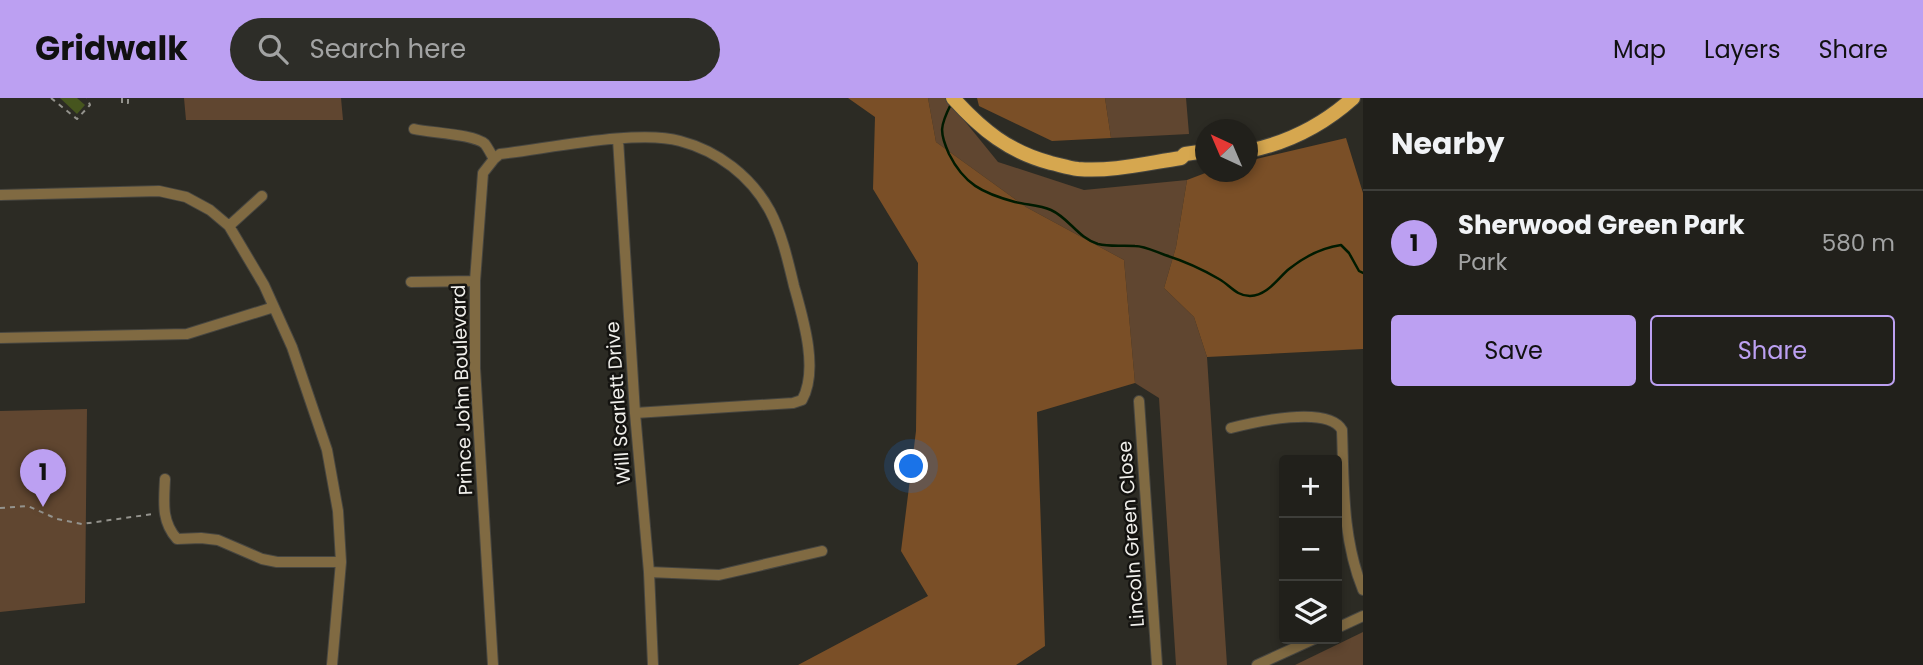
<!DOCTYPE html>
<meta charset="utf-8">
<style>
:root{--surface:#21201b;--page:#2d2d28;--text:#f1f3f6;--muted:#a2a3a3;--line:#3e3e3a;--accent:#bca0f2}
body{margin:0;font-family:Poppins,sans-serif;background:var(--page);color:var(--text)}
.controls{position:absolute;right:21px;bottom:21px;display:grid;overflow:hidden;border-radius:7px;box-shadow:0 4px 10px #0003}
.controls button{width:63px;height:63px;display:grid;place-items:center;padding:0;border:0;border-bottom:2px solid var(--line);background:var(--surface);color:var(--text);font:35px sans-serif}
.compass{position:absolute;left:1195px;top:21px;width:63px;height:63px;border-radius:50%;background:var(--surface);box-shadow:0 4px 10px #0003;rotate:316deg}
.you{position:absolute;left:912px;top:369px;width:24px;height:24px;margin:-18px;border:5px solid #fff;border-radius:50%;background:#1a73e8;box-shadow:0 0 0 10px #1a73e833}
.badge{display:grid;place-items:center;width:46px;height:46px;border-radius:50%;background:var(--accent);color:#111;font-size:23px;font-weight:700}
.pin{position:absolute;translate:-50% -58px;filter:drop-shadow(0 2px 4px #0008)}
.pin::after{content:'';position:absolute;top:37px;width:24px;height:21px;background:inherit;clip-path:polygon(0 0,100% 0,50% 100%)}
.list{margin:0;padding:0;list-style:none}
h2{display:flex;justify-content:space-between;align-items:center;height:91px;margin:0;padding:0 28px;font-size:30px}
h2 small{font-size:23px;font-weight:400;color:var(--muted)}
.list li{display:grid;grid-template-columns:46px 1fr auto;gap:21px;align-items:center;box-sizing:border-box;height:105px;padding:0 28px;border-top:2px solid var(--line)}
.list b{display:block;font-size:26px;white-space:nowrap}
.list p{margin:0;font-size:23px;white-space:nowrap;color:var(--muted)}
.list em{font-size:23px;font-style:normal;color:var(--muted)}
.actions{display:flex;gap:14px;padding:21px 28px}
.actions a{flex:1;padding:16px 0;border:2px solid var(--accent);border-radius:7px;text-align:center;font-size:24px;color:var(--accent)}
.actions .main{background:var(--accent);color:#111}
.icon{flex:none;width:38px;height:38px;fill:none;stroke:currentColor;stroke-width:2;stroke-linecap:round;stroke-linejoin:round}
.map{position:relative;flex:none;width:1363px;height:567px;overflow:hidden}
header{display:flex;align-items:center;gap:42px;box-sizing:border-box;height:98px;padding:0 35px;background:var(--accent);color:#111}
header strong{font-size:33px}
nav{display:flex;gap:38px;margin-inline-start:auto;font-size:24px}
.search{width:490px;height:63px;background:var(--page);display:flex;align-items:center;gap:18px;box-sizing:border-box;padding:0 24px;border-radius:38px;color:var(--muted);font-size:26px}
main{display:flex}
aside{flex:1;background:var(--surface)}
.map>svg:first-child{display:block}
</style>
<header>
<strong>Gridwalk</strong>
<div class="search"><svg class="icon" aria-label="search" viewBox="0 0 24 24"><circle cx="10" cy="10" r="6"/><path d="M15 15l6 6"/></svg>Search here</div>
<nav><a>Map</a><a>Layers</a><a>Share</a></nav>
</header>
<main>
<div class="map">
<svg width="1363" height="567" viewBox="0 0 1363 567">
<rect width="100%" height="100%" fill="#2c2b24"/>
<path fill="#604630" d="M184,0H341L343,22H186Z
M928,0H946L998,64L1084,92L1187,82L1176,149L1164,190L1194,219L1207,259L1227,567H1176L1159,300L1135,285L1124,162L1026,109L936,44Z
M1105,0H1186L1189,36L1111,40Z
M87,311L85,505L0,514V313Z
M1363,534V567H1295Z"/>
<path fill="#7a4f27" d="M848,0H928L936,44L1026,109L1124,162L1135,285L1037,314L1045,548L1016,567H798L928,498L901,453L916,333L918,165L873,91L875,19Z
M977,0H1105L1111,40L1052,43L979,8Z
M1346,40L1363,95V251L1207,259L1194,219L1164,190L1176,149L1187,82L1208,74H1248V63Z"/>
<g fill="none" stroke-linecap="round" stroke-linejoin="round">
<path stroke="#001b01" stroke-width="2.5" d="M951,6C940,28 939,34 949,56C964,86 982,95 1015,104C1027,107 1040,107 1051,112C1069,120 1078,140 1098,146C1110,149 1122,147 1135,148C1145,148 1156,154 1165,157C1184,163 1202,171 1219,181C1230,187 1236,198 1250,198C1268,197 1277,181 1289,171C1304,159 1321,150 1341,147L1349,155L1359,173L1363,175"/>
</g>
<path fill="#46551e" d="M60,0H77L85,7L77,16Z"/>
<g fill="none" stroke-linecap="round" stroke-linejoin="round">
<g stroke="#474640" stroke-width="12">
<path id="minor" d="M414,31C431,35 474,36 485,46C488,50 491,56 494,61
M618,41L635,315L649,474L653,567
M0,97L159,93L186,99L210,112L229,128L264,187L292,249L327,352L338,413L341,464L332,567
M229,128L262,98
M411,184L475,183
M0,240L187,236L274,209
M1139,303L1157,567
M1231,330C1254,324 1328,307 1342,332C1344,387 1342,440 1363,492
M165,381C164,404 161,423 177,441L201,440L218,442L262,461L277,464H341
M649,474L719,477L822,453
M1337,530L1363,518
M493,567L475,270V183L483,75L494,61L500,56C546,51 638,31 680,43C718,53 751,78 770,113C782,136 788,163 794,188C803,220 819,272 802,302L793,305L635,315
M1257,567L1314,541"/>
</g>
<g stroke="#474640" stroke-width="16">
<path id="major" d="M953,0C982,32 1009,54 1051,65C1060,67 1069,70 1078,71C1112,74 1147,65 1181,60L1185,56L1206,53
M1248,53C1287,45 1323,27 1353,0"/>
</g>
<path stroke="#94938d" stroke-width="2" stroke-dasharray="5 5" stroke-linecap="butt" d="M51,0L77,21L90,7L87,0
M122,0V5H128V0
M0,410L28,408L57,421L82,426L153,416"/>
<use href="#minor" stroke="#806a42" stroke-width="10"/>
<use href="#major" stroke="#d6a74f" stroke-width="14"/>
</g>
<g text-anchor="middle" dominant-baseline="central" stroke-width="5" stroke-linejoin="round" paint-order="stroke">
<g font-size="19" fill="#f0efeb" stroke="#141310">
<text transform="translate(462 292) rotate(-92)">Prince John Boulevard</text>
<text transform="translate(618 305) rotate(-94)">Will Scarlett Drive</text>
<text transform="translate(1131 436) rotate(-94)">Lincoln Green Close</text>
</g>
</g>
</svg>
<div class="controls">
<button>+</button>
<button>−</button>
<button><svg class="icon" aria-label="layers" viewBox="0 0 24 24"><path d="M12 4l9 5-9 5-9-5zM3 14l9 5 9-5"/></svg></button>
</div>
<svg class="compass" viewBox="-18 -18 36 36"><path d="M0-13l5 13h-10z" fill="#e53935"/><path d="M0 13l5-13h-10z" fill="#a2a3a3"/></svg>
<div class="you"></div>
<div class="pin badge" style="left:43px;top:409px">1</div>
</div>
<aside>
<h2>Nearby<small></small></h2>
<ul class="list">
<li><span class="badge">1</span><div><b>Sherwood Green Park</b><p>Park</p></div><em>580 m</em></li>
</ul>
<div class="actions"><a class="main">Save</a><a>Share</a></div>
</aside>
</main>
